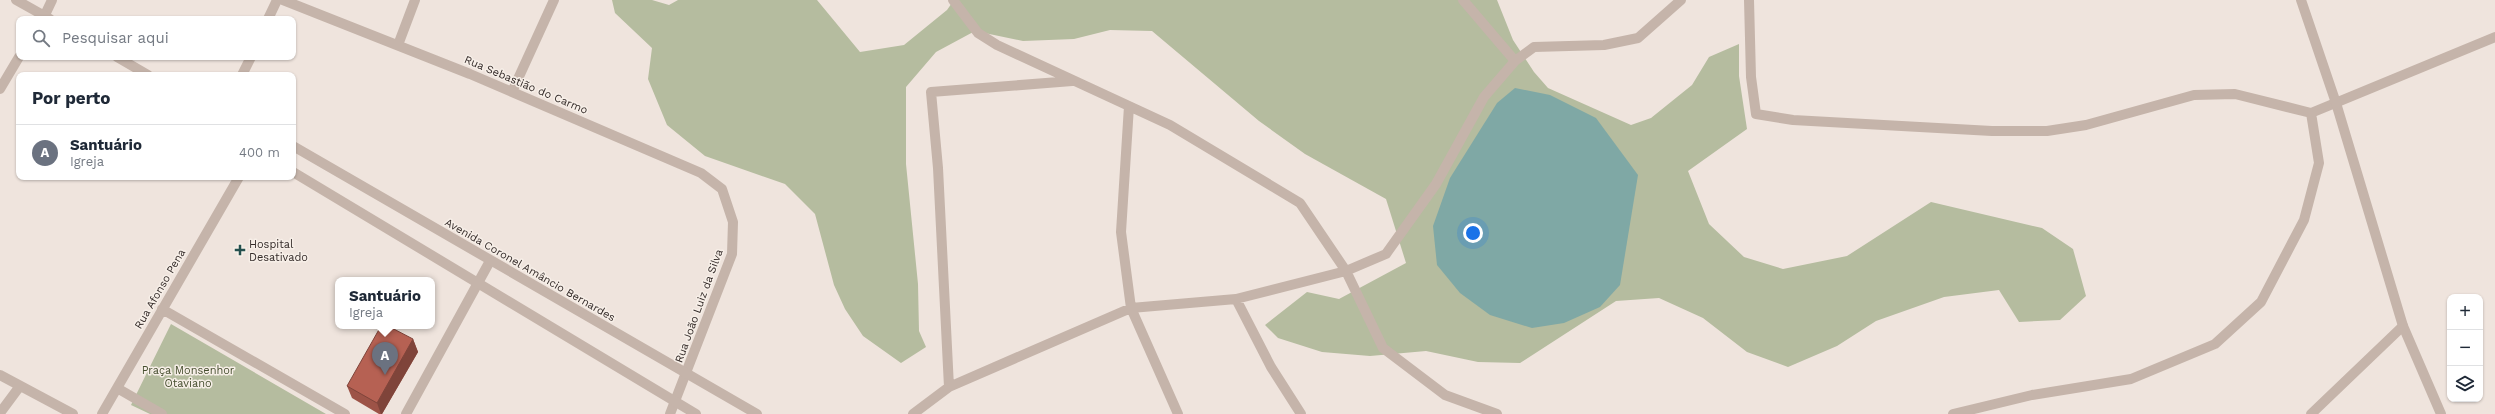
<!DOCTYPE html>
<html lang="pt">
<meta charset="utf-8">
<style>
:root{--surface:#fff;--page:#f6f6f7;--text:#1f2937;--muted:#747a83;--line:#e0e1e3;--accent:#0f766e}
body{margin:0;font-family:"Work Sans",sans-serif;background:var(--page);color:var(--text)}
.controls{position:absolute;right:12px;bottom:12px;display:grid;overflow:hidden;border-radius:8px;box-shadow:0 1px 3px #0004}
.controls button{width:36px;height:36px;display:grid;place-items:center;padding:0;border:0;border-bottom:1px solid var(--line);background:var(--surface);color:var(--text);font:20px sans-serif}
.you{position:absolute;left:1473px;top:233px;width:14px;height:14px;margin:-10px;border:3px solid #fff;border-radius:50%;background:#1a73e8;box-shadow:0 0 0 6px #1a73e833}
.badge{display:grid;place-items:center;width:26px;height:26px;border-radius:50%;background:var(--accent);color:#fff;font-size:13px;font-weight:700}
.pin{position:absolute;translate:-50% -33px;filter:drop-shadow(0 1px 2px #0008)}
.pin::after{content:'';position:absolute;top:21px;width:14px;height:12px;background:inherit;clip-path:polygon(0 0,100% 0,50% 100%)}
.popup{position:absolute;left:335px;top:277px;width:100px;height:52px;box-sizing:border-box;display:grid;place-content:center;border-radius:8px;background:var(--surface);filter:drop-shadow(0 1px 3px #0005);font-size:13px;white-space:nowrap;color:var(--muted)}
.popup b{font-size:15px;color:var(--text)}
.popup::after{content:'';position:absolute;left:50%;top:100%;margin-left:-8px;border:8px solid transparent;border-top-color:var(--surface)}
.list{margin:0;padding:0;list-style:none}
h2{display:flex;justify-content:space-between;align-items:center;height:52px;margin:0;padding:0 16px;font-size:17px}
h2 small{font-size:13px;font-weight:400;color:var(--muted)}
.list li{display:grid;grid-template-columns:26px 1fr auto;gap:12px;align-items:center;box-sizing:border-box;height:56px;padding:0 16px;border-top:1px solid var(--line)}
.list b{display:block;font-size:15px;white-space:nowrap}
.list p{margin:0;font-size:13px;white-space:nowrap;color:var(--muted)}
.list em{font-size:13px;font-style:normal;color:var(--muted)}
.icon{flex:none;width:22px;height:22px;fill:none;stroke:currentColor;stroke-width:2;stroke-linecap:round;stroke-linejoin:round}
.map{position:relative;flex:none;width:2495px;height:414px;overflow:hidden}
.search{position:absolute;background:var(--surface);box-shadow:0 1px 3px #0004;left:16px;top:16px;width:280px;height:44px;display:flex;align-items:center;gap:10px;box-sizing:border-box;padding:0 14px;border-radius:8px;color:var(--muted);font-size:15px}
.panel{position:absolute;background:var(--surface);box-shadow:0 1px 3px #0004;left:16px;top:72px;width:280px;height:108px;border-radius:8px}
.map>svg:first-child{display:block}
</style>
<div class="map">
<svg width="2495" height="414" viewBox="0 0 2495 414">
<rect width="100%" height="100%" fill="#efe4dd"/>
<path fill="#b5bc9f" d="M612,0H652L669,5L678,0H817L860,52L904,45L947,10L954,0H1497L1513,40L1534,72L1548,88L1631,125L1651,118L1692,85L1709,57L1739,44V76L1747,129L1688,171L1709,224L1744,257L1783,269L1847,256L1931,202L2042,228L2073,249L2086,296L2060,320L2019,322L1999,290L1944,297L1876,321L1837,346L1788,367L1747,352L1703,318L1659,298L1616,301L1520,363L1478,362L1426,351L1370,356L1322,352L1278,338L1265,325L1307,292L1339,299L1406,263L1386,199L1305,154L1259,121L1152,31L1110,30L1074,39L1023,41L975,31L936,52L906,87V164L918,284L919,331L926,347L901,363L863,336L845,309L834,285L815,214L785,184L705,156L667,125L648,79L652,48L615,13Z
M171,324L326,414H150L131,405Z"/>
<path fill="#7fa8a5" d="M1515,88L1550,95L1596,118L1638,175L1620,285L1600,307L1564,323L1532,328L1490,315L1460,293L1437,265L1433,226L1450,178L1497,103Z"/>
<g fill="none" stroke-linecap="round" stroke-linejoin="round">
<path stroke="#c5b4aa" stroke-width="10" d="M283,0L470,74L701,173L722,189L733,222L732,254L670,414
M953,0L978,33L997,45L1170,125L1300,203L1346,271L1383,348L1445,395L1497,414
M1749,0L1751,77L1756,114L1793,120L1992,131H2047L2086,125L2194,95L2235,94L2311,113L2319,163L2304,220L2261,302L2215,344L2131,379L2032,395L1953,414
M43,19L52,0
M268,19L277,0
M398,45L415,0
M1515,61L1534,47L1604,45L1638,38L1681,0
M242,75L251,57
M0,89L19,57
M512,92L554,0
M1129,106L1121,232L1131,308L1178,414
M2311,113L2495,37
M1236,299L1271,367L1301,414
M162,309L345,414
M0,375L73,414
M949,387L938,168L931,92L1072,81
M117,388L162,414
M0,413L20,386
M102,414L239,177
M406,414L490,261
M913,414L949,387L1131,308L1236,299L1346,271L1386,254L1436,184L1484,97L1515,61L1463,0
M2311,414L2403,326"/>
<path stroke="#c5b4aa" stroke-width="10" d="M16,0L50,19
M2301,0L2336,103L2403,326L2441,414
M117,57L148,75
M293,146L757,414
M293,172L696,414"/>
</g>
<path fill="#9d5347" d="M413,339L418,352L382,414H379L352,398L347,386Z"/>
<path fill="#7f443a" d="M413,339L418,352L382,414H381L377,403Z"/>
<path fill="#b66153" stroke="#7f443a" d="M381,326H388L413,339L377,403L347,386Z"/>
<path fill="#24504e" stroke="#f7efe8" stroke-width="1.5" d="M238 244h4v4h4v4h-4v4h-4v-4h-4v-4h4z"/>
<g text-anchor="middle" dominant-baseline="central" stroke-width="3" stroke-linejoin="round" paint-order="stroke">
<g font-size="11" fill="#342b29" stroke="#f7efe8">
<text transform="translate(526 85) rotate(23)">Rua Sebastião do Carmo</text>
<text transform="translate(530 270) rotate(30)">Avenida Coronel Amâncio Bernardes</text>
<text transform="translate(160 289) rotate(-60)">Rua Afonso Pena</text>
<text transform="translate(699 306) rotate(-70)">Rua João Luiz da Silva</text>
</g>
<g font-size="11" fill="#342b29" stroke="#f7efe8" text-anchor="start">
<text x="249" y="244">Hospital<tspan x="249" dy="13">Desativado</tspan></text>
</g>
<g font-size="11" fill="#474f30" stroke="#f7efe8">
<text x="188" y="370">Praça Monsenhor<tspan x="188" dy="13">Otaviano</tspan></text>
</g>
</g>
</svg>
<div class="controls">
<button>+</button>
<button>−</button>
<button><svg class="icon" aria-label="layers" viewBox="0 0 24 24"><path d="M12 4l9 5-9 5-9-5zM3 14l9 5 9-5"/></svg></button>
</div>
<div class="you"></div>
<div class="pin badge" style="left:385px;top:375px;background:#6b7280">A</div>
<div class="popup"><b>Santuário</b>Igreja</div>
<div class="search"><svg class="icon" aria-label="search" viewBox="0 0 24 24"><circle cx="10" cy="10" r="6"/><path d="M15 15l6 6"/></svg>Pesquisar aqui</div>
<section class="panel">
<h2>Por perto<small></small></h2>
<ul class="list">
<li><span class="badge" style="background:#6b7280">A</span><div><b>Santuário</b><p>Igreja</p></div><em>400 m</em></li>
</ul>
</section>
</div>
